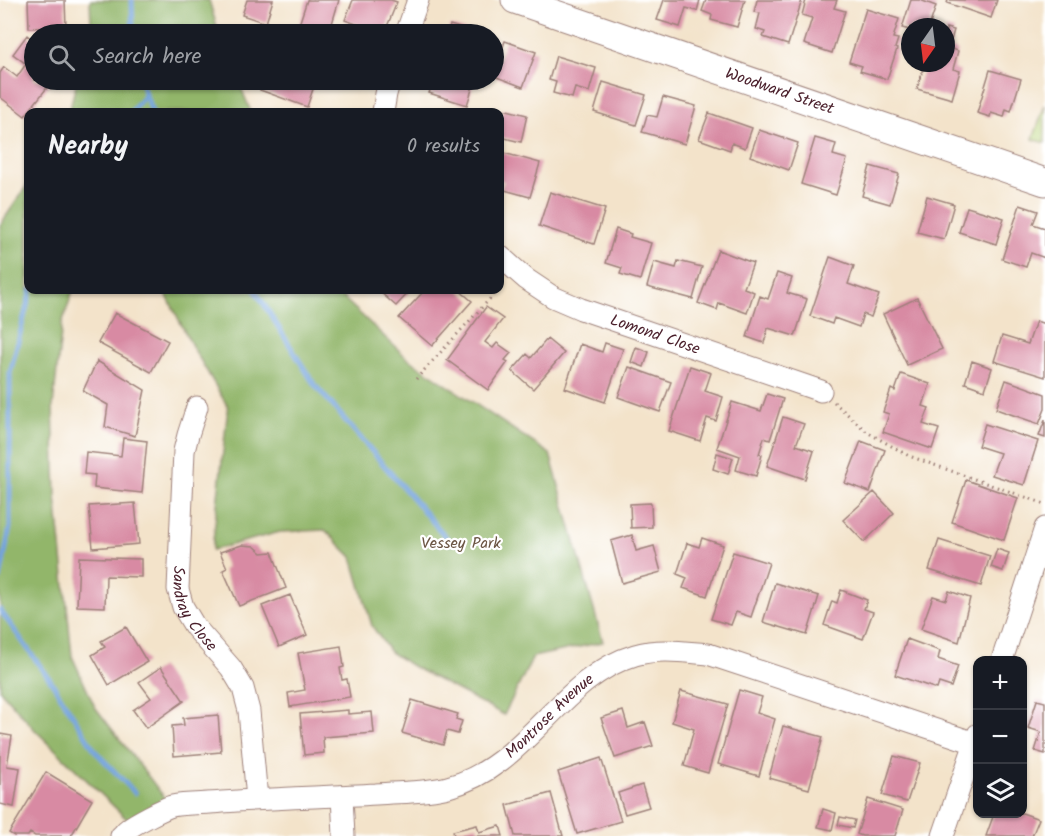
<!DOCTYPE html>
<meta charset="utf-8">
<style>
:root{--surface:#171b24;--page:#242831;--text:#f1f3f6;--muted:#9ea1a6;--line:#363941}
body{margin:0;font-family:Kalam,sans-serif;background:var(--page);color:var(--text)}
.controls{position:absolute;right:18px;bottom:18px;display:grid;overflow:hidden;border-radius:12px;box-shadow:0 2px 4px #0004}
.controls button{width:54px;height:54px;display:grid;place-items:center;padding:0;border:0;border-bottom:2px solid var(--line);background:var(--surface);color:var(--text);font:30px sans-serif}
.compass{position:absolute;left:901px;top:18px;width:54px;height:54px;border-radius:50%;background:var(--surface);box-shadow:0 2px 4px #0004;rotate:194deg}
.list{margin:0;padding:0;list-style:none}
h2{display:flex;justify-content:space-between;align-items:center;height:78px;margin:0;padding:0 24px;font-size:26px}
h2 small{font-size:20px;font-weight:400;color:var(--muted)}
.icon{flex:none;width:33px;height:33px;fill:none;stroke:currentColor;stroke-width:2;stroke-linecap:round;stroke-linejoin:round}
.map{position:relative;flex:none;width:1045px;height:836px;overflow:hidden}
.search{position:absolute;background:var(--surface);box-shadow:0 2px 4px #0004;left:24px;top:24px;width:480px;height:66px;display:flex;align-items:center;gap:15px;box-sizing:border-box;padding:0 21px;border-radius:33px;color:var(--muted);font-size:22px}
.panel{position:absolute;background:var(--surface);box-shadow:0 2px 4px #0004;left:24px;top:108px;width:480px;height:186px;border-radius:12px}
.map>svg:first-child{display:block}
</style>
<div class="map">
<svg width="1045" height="836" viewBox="0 0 1045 836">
<rect width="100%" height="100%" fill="#fff"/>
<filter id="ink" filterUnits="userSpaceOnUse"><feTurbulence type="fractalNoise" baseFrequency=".0167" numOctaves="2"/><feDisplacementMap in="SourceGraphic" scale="12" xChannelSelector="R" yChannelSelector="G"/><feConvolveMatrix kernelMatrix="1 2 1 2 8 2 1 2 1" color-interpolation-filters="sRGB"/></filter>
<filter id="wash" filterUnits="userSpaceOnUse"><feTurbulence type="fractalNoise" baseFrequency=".008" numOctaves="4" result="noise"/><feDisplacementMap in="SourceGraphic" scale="24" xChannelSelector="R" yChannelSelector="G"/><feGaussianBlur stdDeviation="1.35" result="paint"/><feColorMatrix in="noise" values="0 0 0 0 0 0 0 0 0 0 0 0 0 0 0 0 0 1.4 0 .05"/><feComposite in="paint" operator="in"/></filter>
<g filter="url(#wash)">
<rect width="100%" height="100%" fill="#f3e3ca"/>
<path fill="#b9d47a" stroke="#827a52" stroke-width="1.5" d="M1045,105V143L1033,139Z"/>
<path fill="#92b66a" stroke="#6e6a4a" stroke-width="1.5" d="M90,0H209L219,34H88L91,23Z
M77,80H238L251,112H69Z
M28,184V290H73L62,324L53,406L56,496L72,656L95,707L171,806L134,826L35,730L0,690V225Z
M164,290H335L407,358L550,454L603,642L533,657L504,715L412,666L390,652L372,626L352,557L325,530L280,532L212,550L228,407L192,346Z"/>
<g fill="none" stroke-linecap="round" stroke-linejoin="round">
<path stroke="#72a2dc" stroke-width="5" d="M132,0L133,34
M140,80L152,112
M131,112L146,94
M255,290L314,384L451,543
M0,579L10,527V373L31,290
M0,610L51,681L96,752L135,793"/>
</g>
<g id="blocks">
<path fill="#d88aa3" d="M28,0H65L66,27L29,28Z
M247,0H273L266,23L242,15Z
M307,0H339L329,34H296Z
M353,0H391L397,2L384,34L345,20Z
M664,0H700L697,11L686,8L680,27L657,20Z
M706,0H745L737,27L711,20L712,15L702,11Z
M757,0H802L788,45L763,37L765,32L756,29L760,13L754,12Z
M806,0H837L834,8L845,11L832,53L804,44L812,18L802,15Z
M911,0H920L936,6L929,27H910V30L902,28Z
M948,0H997L991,18L947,3Z
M866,9L899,19L893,38L898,39L895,48L897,49L887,79L860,71L862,66L849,62Z
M450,25L479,34H448Z
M946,28L954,30L949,48L958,51L953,69L960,71L952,99L917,89L925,63H946Z
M27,35L34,41V80H53L25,116L0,97V73L4,67L17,77L26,64L13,54Z
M505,41L536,52L523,87L494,76V72Z
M556,56L596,68L589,92L575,88L572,98L553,93L556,82L549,80Z
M990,70L1021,79L1011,111L1006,109L1004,117L991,113L990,117L977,113Z
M263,80H316L307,107L260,90Z
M434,80H475L467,105L429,93Z
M603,82L646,95L636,125L594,112Z
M663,97L696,106L685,144L642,132L647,115L657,117Z
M503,109L527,115L521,142L500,137V124Z
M709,113L752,128L745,148L732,143L730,150L699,139Z
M759,130L798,143L789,170L750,156Z
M815,138L836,144L833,155L847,159L836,195L801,184Z
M500,152L540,163L530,197L501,189L504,181L500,180Z
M870,166L899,174L890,204L862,196Z
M550,192L605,209L594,244L539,226Z
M927,196L954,204L944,239L917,232Z
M1020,205L1038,211L1033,224L1045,228V258L1031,253L1026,267L1002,259Z
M967,207L1004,218L996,244L959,232Z
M616,229L631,234L630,237L651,243L640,280L620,274L622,268L606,263Z
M718,250L753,263L744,288L754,292L747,313L719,303L717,310L698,303Z
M830,257L854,266L848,284L879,295L871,317L863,314L859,327L834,318L832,324L810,316Z
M678,261L702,267L693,299L647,287L654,262L676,268Z
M777,273L792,278L787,293L807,299L795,336L768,328L764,343L747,337L760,296L768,299Z
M378,290H411L396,306Z
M425,290H459L472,301L432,346L399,318Z
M917,298L942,349L907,365L883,314Z
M486,307L503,319L485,342L493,348L497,343L511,353L505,360L508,362L488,390L447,360Z
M115,313L168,341L151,372L98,343Z
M1036,321L1045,324V377L994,361L1002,336L1028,344Z
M547,339L564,353L533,389L512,371L527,354L531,358Z
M605,343L623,349L605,402L565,388L580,344L602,352Z
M636,347L649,352L644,367L631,362Z
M97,361L145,390L135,436L105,427L108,405L83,391Z
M972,361L992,368L985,390L965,383Z
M690,366L711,373L705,391L723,397L716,421L707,418L700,441L669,431Z
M629,367L671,382L660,412L618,397Z
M901,374L930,384L923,406L929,408L923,424L939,429L932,449L883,432L889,414L883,412L891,389L895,391Z
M1006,380L1045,394V409L1039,424L996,409Z
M767,394L783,399L770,440L764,438L759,454L762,455L756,476L736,470L740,456L717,448L732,402L761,411Z
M783,417L804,424L796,445L814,451L805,479L767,466Z
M1045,420V438L1039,436Z
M985,424L1038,441L1024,485L992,475L1000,453L978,446Z
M123,438L147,441L142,493L94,488L95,475L84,474L86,452L121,456Z
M861,441L885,450L870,492L845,483Z
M717,453L733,458L728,474L713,469Z
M966,480L1018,498L1004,540L952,522Z
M874,492L894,513L864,542L843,520Z
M135,503L139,544L93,548L89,506Z
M651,503L652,527L631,528L630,504Z
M632,535L636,551L654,546L661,572L622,583L611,541Z
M702,538L723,545L707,596L683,588L687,578L677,574L687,543L699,547Z
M939,540L990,556L981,586L929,570Z
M242,545L254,546L262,553L272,552L286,588L239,606L223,570L227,568L220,552Z
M997,549L1009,553L1003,571L991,567Z
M733,552L769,563L751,617L736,612L731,625L711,619Z
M79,557L141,559V577L106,576L105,607L77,606Z
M775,583L819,596L807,635L763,622Z
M841,590L867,600L864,609L873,612L863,639L824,625L832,601L837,603Z
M949,591L970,598L959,642L921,629L933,596L946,600Z
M290,595L307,635L279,647L262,606Z
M126,627L147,662L109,685L92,655L105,647L101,641Z
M907,639L940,651L938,659L958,666L951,687L939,683L937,689L895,675Z
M341,646L344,667L340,668L342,680L347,679L350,697L290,707L288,693L305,690L298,653Z
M161,667L184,701L146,728L133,710L151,698L139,682Z
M739,690L762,697L757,713L775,719L759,776L718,764Z
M681,691L728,704L708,773L684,766L694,729L672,722Z
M412,700L458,714L456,719L462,721L458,734L447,731L443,745L402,733Z
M1037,700L1045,702V754L1035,751L1041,732L1028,728Z
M348,710V714L372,712L374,733L323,737L324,753L304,755L300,714Z
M623,711L628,728L645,722L653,746L615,758L601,718Z
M218,715L221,752L174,756L172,726L184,725L183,718Z
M783,726L823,737L809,789L769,778Z
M0,734L12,736L7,766L20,768L14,807L0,804Z
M894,756L920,763L907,802L882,795Z
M601,758L621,821L577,834L558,772Z
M46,772L92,800L71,836H35L30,833L28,836H14L9,833Z
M642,785L649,807L625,814L618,793Z
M551,793L563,836H515L507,805Z
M868,799L903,810L895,836H862L857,834Z
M823,809L836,813L832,830L818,827Z
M1022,813L1039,819L1032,836H986L994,814Z
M840,817L855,820L853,828L838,825Z
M477,825L479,832L500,826L503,836H454L453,831Z"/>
</g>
</g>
<g filter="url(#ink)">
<use href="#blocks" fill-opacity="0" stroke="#9e817a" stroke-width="1.5"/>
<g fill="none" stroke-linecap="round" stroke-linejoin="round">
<g stroke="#9e817a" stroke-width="23">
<g id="minor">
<path d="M406,34L418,0"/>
<path d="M383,112L386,94L390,80"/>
<path id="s1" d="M500,256L526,279L553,297L581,309L821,391"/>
<path id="s2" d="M197,407L188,435L184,451L178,589L183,607L195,627L231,668L243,688L249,711L257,799"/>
<path d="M1002,660L1045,528"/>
<path d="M342,796L344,836"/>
<path id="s3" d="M121,836C124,834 125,831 128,829C134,824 164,808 172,806C187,803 206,804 222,802C273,798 325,797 376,794C400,792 425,793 448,787C527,767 559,678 635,655C659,648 684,652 708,654L975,743"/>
<path d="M943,836L978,734"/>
</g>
</g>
<g stroke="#9e817a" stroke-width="29">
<g id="tertiary">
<path id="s4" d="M515,0L1045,182"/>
</g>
</g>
<path stroke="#9e817a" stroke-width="3" stroke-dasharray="1.5 4.5" stroke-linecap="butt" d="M416,379L498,290
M834,402L867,432L909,456L1045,504"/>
<use href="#minor" stroke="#fff" stroke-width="21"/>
<use href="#tertiary" stroke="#fff" stroke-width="27"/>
</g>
</g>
<g text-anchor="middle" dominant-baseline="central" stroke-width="4.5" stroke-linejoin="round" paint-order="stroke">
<g font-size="16" fill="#4a1f2b" stroke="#fff">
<text stroke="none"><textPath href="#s4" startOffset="280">Woodward Street</textPath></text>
<text stroke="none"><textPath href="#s1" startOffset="176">Lomond Close</textPath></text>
<text stroke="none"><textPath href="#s2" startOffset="208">Sandray Close</textPath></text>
<text stroke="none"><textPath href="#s3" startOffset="462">Montrose Avenue</textPath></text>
</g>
<g font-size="16" fill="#6b5543" stroke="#fff">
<text x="461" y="543">Vessey Park</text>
</g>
</g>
</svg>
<div class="controls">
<button>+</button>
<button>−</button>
<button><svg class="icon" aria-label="layers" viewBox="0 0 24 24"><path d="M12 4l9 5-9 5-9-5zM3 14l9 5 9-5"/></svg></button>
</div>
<svg class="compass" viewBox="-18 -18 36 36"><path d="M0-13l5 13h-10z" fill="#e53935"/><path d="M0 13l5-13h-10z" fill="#9ea1a6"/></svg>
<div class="search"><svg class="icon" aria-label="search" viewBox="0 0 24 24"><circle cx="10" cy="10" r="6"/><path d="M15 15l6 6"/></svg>Search here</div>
<section class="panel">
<h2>Nearby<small>0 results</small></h2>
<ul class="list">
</ul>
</section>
</div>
